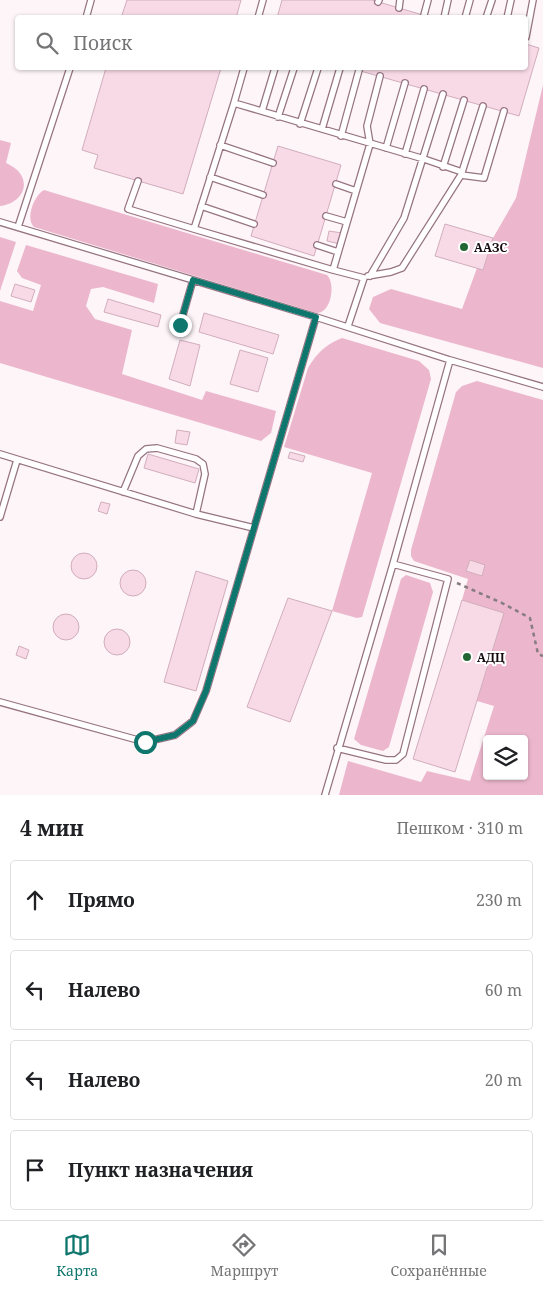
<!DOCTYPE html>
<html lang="ru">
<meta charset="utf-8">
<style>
:root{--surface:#fff;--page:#f2f2f2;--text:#202124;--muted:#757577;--line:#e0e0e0;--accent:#0f766e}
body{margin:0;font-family:"Noto Serif",serif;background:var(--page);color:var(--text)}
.controls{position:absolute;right:15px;bottom:15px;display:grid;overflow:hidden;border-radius:5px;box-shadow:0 1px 4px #0004}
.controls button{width:45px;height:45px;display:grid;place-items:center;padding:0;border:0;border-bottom:1px solid var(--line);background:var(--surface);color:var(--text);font:25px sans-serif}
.stop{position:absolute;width:15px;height:15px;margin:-11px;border:4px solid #0f766e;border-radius:50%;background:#fff}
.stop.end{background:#0f766e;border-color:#fff;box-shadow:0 1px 5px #0008}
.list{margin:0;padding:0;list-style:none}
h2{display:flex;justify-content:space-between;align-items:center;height:65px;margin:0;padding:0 20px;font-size:21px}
h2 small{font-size:16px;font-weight:400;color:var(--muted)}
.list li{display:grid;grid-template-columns:32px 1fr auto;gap:15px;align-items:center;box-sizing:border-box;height:80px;margin:0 10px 10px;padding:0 10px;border:1px solid var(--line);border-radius:5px}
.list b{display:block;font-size:19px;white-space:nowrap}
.list em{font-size:16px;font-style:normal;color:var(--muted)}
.icon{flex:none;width:28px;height:28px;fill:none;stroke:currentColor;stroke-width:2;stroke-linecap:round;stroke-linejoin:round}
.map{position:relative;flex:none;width:543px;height:795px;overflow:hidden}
.search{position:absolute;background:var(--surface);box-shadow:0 1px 4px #0004;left:15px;right:15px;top:15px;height:55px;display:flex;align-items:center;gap:12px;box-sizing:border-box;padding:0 18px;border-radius:5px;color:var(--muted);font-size:19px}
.sheet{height:425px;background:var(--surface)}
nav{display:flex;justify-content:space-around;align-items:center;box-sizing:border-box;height:70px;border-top:1px solid var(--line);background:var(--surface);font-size:14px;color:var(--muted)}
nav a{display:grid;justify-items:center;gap:2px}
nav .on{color:var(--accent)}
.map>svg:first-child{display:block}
</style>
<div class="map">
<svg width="543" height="795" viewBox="0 0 543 795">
<rect width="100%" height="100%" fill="#fdf5f8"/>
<path fill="#ecb7cd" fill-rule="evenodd" d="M543,85V368L380,323L369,309L373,297L391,289L462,309L477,268L483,270L493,238L516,198Z
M0,140L11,143L6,163C10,165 16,168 19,172C32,188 17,205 0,206Z
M44,190L327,275C336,284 331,313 317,313L34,227C25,219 34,195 44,190Z
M0,237L16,242L0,291Z
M26,245L158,284L154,303L103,287L91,289L86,306L95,319L132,330L122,374L202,400L206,391L276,411L271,433L261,441L0,363V301L33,311L41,285L22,278L17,271Z
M342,338L419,361L429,370L431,379L363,614L362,617L357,618L332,611L372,473L284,447L308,368C316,354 326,344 342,338Z
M477,381L543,400V795H339L348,761L421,782L427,771L470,781L494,706L477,701L462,600L468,579L414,561L411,556V550L456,392L462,386ZM487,739H524V776H487Z
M406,575L430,583L433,592L389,747L383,751L361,745L354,739L401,579Z"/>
<path fill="#f7dae6" stroke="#d2adbc" d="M127,0H241L236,18H121Z
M282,0H372L433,18H277Z
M526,44L539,48L519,116L350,68H526Z
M106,68H221L183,194L94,168L98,155L82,150Z
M278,146L341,165L314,256L251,236Z
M445,224L493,238L483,270L435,256Z
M329,231L342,233L340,244L327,241Z
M15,284L35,290L31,302L11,296Z
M108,299L161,315L158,327L104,312Z
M204,313L279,335L273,354L199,332Z
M180,340L200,345L190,386L169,379Z
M240,350L268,358L258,392L230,384Z
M177,430L190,432L187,445L175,443Z
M290,452L305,456L303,462L288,458Z
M148,454L199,469L195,483L144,468Z
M101,502L110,504L107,514L98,511Z
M71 566a13 13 0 1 1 26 0a13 13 0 1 1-26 0Z
M470,560L485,565L482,576L466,571Z
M120 583a13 13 0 1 1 26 0a13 13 0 1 1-26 0Z
M196,571L228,581L196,691L164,682Z
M288,598L332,611L290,722L247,707Z
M462,600L504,613L455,772L413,759Z
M53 627a13 13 0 1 1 26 0a13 13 0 1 1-26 0Z
M104 642a13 13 0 1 1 26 0a13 13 0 1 1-26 0Z
M19,646L29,650L26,659L16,655Z"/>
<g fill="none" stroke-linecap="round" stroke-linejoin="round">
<g stroke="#977482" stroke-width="8">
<path id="lane" d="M378,2L379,0
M399,8L400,0
M424,15L428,0
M86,18L91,0
M258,18L263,0
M444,18L448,0
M465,18L470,0
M486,18L492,0
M507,18L511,0
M526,37L533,0
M244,68L234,103L424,159L462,172L461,175
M234,103L194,229L333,270
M262,111L275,68
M278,117L294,68
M300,124L318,68
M322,129L340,68
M341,136L359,70
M220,145L273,163
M386,148L405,83
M405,154L424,89
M443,167L464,100
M462,172L483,106
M461,175L484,178L504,111
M210,177L263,195
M138,181L128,209L194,229
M336,184L356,191
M201,206L254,224
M326,216L347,222
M0,222L316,317L450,360L543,387
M18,227L70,68
M317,245L338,252
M368,276L391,272L402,268L461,175
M370,276L404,218L443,94
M180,325L193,280
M348,326L364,278L333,270L370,144L367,126L380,76
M0,454L196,514L254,528
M123,492L138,456L146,449L157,448L196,459L203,464L205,474L196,514
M0,517L17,460
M0,702L145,742L175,735L193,721L206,691L316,317
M337,748L386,760H396L403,754L448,579L393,564
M325,795L393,564L450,360"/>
</g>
<path stroke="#877d81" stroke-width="2.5" stroke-dasharray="4 4" stroke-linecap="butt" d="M457,583L502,603L530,618L538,654L543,656"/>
<use href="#lane" stroke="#fff" stroke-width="5.5"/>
</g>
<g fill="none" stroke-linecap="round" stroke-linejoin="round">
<path stroke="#0f766e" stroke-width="6" d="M145,742L175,735L193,721L206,691L316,317L193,280L180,325"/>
</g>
<g fill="#226733" stroke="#fff" stroke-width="2">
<circle cx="464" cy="247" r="5"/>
<circle cx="467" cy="657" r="5"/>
</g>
<g text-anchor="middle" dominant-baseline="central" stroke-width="4" stroke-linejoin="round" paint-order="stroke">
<g font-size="12" font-weight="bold" fill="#16090f" stroke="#fff" text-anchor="start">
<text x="474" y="247">ААЗС</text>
<text x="477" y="657">АДЦ</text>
</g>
</g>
</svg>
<div class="controls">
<button><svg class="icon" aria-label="layers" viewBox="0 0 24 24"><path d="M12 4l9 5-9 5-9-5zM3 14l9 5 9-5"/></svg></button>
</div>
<div class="stop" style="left:145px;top:742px"></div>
<div class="stop end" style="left:180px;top:325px"></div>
<div class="search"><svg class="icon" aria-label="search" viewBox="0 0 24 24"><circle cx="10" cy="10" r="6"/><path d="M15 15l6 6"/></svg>Поиск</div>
</div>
<section class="sheet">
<h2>4 мин<small>Пешком · 310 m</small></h2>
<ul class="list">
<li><svg class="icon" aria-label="ahead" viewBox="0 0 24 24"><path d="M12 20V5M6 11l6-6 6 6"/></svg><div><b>Прямо</b></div><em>230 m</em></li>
<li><svg class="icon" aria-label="left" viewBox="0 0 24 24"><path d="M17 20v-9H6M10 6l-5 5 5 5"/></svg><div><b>Налево</b></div><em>60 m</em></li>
<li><svg class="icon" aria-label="left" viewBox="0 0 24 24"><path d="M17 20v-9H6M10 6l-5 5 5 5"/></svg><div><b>Налево</b></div><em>20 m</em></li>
<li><svg class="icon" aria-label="arrive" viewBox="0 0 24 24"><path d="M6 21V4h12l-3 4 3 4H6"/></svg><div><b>Пункт назначения</b></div></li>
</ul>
</section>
<nav>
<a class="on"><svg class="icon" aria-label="map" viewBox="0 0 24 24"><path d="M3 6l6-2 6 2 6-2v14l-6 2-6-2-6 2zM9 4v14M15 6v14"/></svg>Карта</a>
<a><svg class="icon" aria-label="directions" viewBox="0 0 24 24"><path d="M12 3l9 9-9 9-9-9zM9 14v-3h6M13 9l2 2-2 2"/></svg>Маршрут</a>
<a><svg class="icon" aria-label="saved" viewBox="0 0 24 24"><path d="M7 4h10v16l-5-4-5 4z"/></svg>Сохранённые</a>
</nav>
